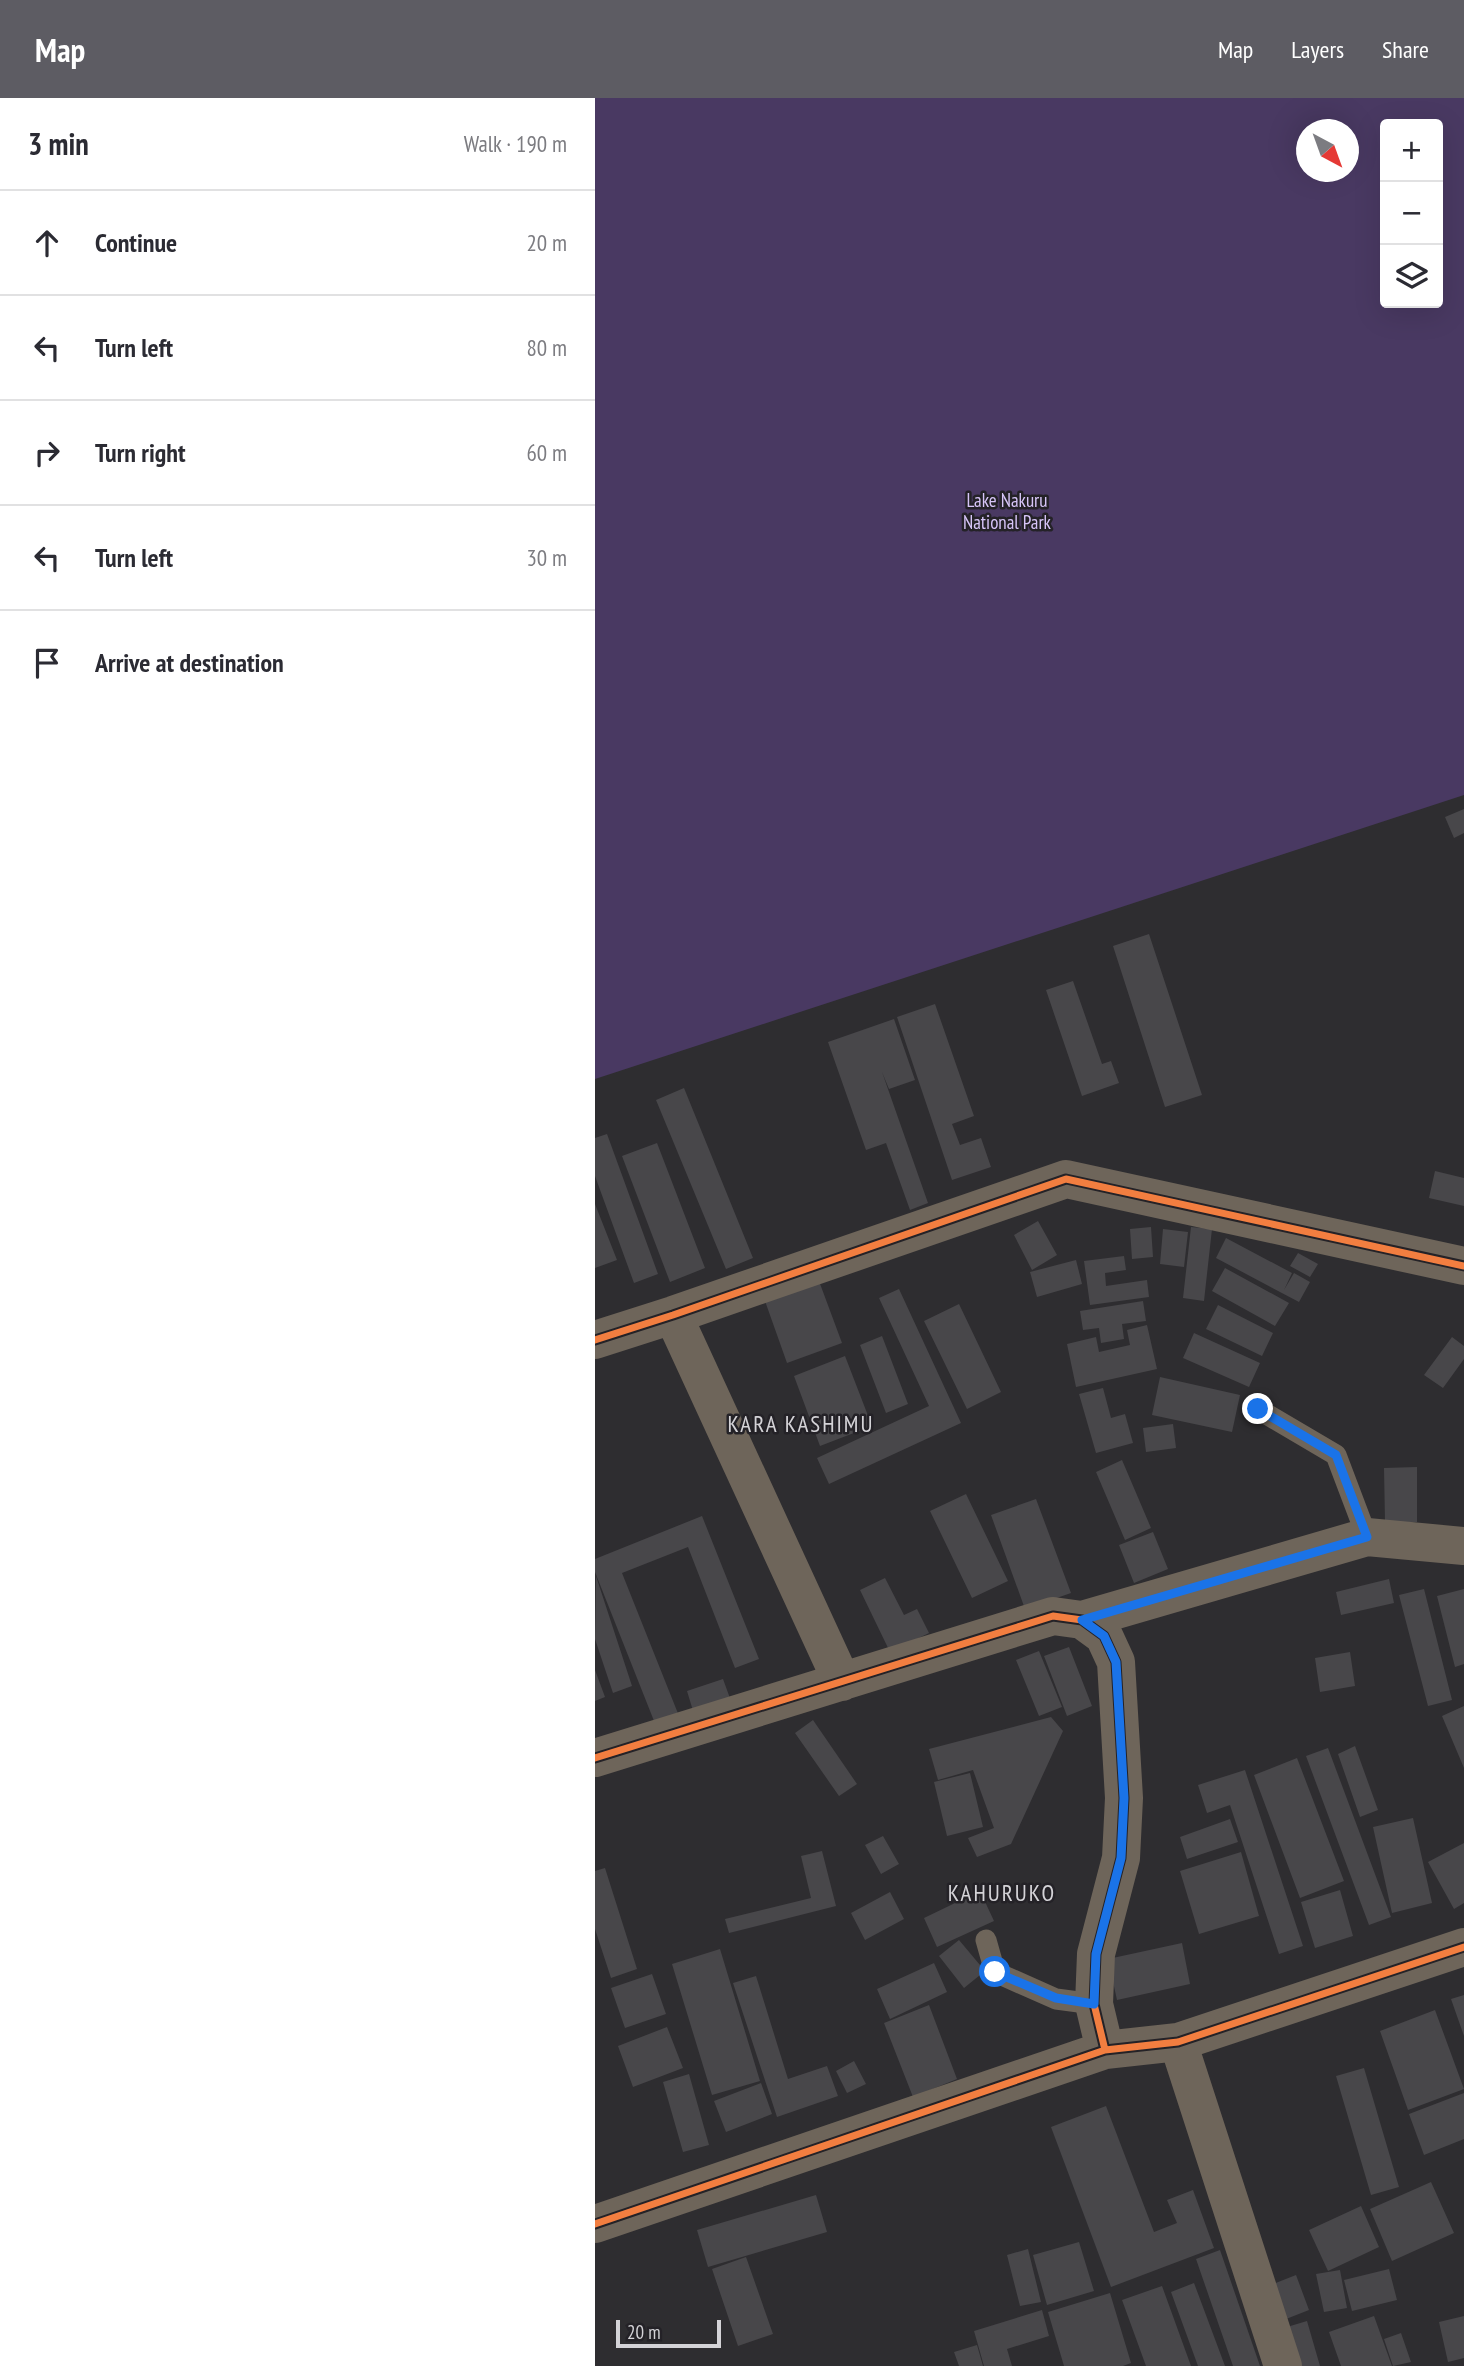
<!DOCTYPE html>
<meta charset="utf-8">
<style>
:root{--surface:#fff;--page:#f2f2f3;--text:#2b2b33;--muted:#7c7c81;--line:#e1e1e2;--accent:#5d5c63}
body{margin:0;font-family:"PT Sans Narrow",sans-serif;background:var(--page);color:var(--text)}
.controls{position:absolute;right:21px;top:21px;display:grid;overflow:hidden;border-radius:7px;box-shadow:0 7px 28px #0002}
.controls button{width:63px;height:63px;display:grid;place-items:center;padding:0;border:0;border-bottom:2px solid var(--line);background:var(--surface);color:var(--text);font:35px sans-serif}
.compass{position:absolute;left:701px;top:21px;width:63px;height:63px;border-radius:50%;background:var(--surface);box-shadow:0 7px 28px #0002;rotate:139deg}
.scale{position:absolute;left:21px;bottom:18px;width:105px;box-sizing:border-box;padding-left:7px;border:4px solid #d4d3d7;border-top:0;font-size:19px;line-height:24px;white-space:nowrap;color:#d4d3d7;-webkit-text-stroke:5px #242227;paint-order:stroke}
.stop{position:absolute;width:21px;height:21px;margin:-16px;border:5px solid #1a73e8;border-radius:50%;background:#fff}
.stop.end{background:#1a73e8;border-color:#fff;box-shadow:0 2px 7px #0008}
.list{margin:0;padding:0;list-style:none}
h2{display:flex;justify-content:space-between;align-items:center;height:91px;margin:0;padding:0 28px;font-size:30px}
h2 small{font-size:23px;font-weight:400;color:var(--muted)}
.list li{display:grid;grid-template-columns:46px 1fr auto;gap:21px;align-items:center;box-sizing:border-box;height:105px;padding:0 28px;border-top:2px solid var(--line)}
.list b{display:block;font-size:26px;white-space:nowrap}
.list em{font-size:23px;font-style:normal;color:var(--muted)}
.icon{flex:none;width:38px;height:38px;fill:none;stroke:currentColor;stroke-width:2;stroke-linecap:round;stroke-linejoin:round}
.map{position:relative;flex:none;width:869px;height:2268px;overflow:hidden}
header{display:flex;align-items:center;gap:42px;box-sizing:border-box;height:98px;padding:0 35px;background:var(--accent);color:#fff}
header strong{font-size:33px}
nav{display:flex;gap:38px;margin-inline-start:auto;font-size:24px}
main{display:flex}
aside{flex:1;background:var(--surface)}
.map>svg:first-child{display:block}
</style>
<header>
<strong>Map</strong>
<nav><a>Map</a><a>Layers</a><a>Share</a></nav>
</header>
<main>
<aside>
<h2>3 min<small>Walk · 190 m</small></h2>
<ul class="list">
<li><svg class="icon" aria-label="ahead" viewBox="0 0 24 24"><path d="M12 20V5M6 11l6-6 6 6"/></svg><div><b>Continue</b></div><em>20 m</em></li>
<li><svg class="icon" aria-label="left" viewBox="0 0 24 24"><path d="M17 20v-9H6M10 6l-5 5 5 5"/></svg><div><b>Turn left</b></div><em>80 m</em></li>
<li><svg class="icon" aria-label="right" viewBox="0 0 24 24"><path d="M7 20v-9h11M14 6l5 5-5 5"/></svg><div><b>Turn right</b></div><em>60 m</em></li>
<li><svg class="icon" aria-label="left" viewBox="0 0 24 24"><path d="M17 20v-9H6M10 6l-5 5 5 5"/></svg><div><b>Turn left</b></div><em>30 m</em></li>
<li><svg class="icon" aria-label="arrive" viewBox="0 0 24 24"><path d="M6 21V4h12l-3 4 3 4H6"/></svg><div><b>Arrive at destination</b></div></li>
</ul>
</aside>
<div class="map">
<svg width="869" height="2268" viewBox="0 0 869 2268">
<rect width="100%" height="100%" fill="#2e2d30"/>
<path fill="#493962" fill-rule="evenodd" d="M0,0H869V697L0,981ZM790,26H843V205H790ZM712,32H754V74H712Z"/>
<path fill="#48474a" d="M869,711V735L859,740L850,719Z
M554,836L607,997L570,1009L518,848Z
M478,883L507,966L516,963L524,985L487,998L451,892Z
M340,906L379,1018L357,1026L365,1047L386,1040L396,1069L357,1082L302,919Z
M299,921L320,982L294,991L287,974L333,1105L315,1112L291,1045L271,1052L233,944Z
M89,990L158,1160L131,1171L61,1002Z
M12,1036L63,1176L39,1185L0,1078V1040Z
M62,1045L110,1170L75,1184L27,1058Z
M840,1073L869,1080V1108L834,1100Z
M0,1106L22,1162L0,1170Z
M443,1123L462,1157L437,1172L419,1137Z
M556,1129L558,1159L537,1161L535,1131Z
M596,1129L617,1131L609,1203L588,1200Z
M568,1131L593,1134L589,1169L565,1166Z
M631,1140L697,1175L689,1192L699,1175L715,1184L704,1204L621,1160Z
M703,1155L723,1166L715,1179L695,1168Z
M529,1158L531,1172L510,1175L511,1188L552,1182L554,1199L495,1207L489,1163Z
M481,1162L487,1186L442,1199L435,1174Z
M630,1170L694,1205L680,1228L617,1193Z
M224,1183L247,1245L192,1265L170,1203Z
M304,1191L366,1325L234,1386L222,1360L334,1308L284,1200Z
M548,1203L551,1223L527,1226L529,1241L506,1245L504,1230L488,1232L485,1213Z
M364,1206L406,1294L372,1311L329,1223Z
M623,1207L678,1235L667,1258L611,1231Z
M552,1227L562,1271L481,1289L472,1246L501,1239L504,1254L535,1247L532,1232Z
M599,1235L665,1265L654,1289L588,1260Z
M287,1238L313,1306L291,1315L265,1247Z
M857,1239L869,1248V1261L848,1290L829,1277Z
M250,1258L277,1328L225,1348L199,1278Z
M565,1279L645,1297L637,1334L557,1317Z
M508,1290L516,1320L530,1316L538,1345L501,1355L484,1296Z
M578,1326L581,1350L551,1354L548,1330Z
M527,1362L556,1430L530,1442L501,1374Z
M822,1369V1424H790L789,1370Z
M371,1396L413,1483L377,1500L335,1413Z
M441,1401L476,1495L430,1511L396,1417Z
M107,1418L164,1561L140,1570L93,1449L27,1475L86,1623L63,1633L0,1474V1461Z
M558,1434L573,1471L539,1485L524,1447Z
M1,1478L37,1588L18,1595L0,1541Z
M290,1480L309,1517L322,1511L334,1535L295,1554L265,1492Z
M794,1481L799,1505L746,1517L741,1494Z
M829,1491L857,1602L833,1608L804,1497Z
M869,1491V1566L860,1569L842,1498Z
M474,1549L497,1608L472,1618L449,1558Z
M444,1553L467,1609L444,1618L421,1562Z
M755,1554L760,1588L725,1594L720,1560Z
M0,1572L10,1599L0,1603Z
M128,1581L136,1603L99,1616L92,1593Z
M869,1608V1670L847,1618Z
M456,1619L468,1633L416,1746L382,1759L373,1740L399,1730L378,1672L343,1682L334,1651Z
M218,1622L262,1686L244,1698L200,1635Z
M760,1648L783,1712L765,1719L743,1656Z
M733,1650L796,1819L774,1827L711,1658Z
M702,1660L749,1783L705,1800L659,1677Z
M650,1672L708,1848L684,1856L635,1707L612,1715L603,1687Z
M375,1675L388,1729L352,1738L339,1684Z
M818,1720L837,1805L797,1815L778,1729Z
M635,1721L643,1744L592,1761L585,1739Z
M288,1738L304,1766L286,1776L270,1747Z
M869,1745V1805L859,1811L833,1764Z
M227,1753L241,1808L134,1835L130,1821L216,1800L206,1758Z
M646,1754L664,1818L604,1836L585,1773Z
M10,1770L42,1871L16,1880L0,1831V1773Z
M745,1792L758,1838L720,1850L706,1804Z
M385,1793L399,1823L342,1849L329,1820Z
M295,1794L309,1821L270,1842L256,1815Z
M364,1842L390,1873L369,1890L344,1858Z
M587,1845L595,1886L522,1902L513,1861Z
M125,1851L165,1983L117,1997L77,1866Z
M339,1865L352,1894L295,1921L282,1891Z
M57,1876L71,1916L30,1930L16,1890Z
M161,1878L193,1981L232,1968L243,1998L182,2019L138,1885Z
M869,1897V1938L856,1901Z
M334,1907L362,1981L318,1999L289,1925Z
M840,1912L869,1991L813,2012L785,1933Z
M72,1929L88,1970L38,1989L23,1948Z
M259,1963L271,1986L252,1995L241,1973Z
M769,1970L804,2089L776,2097L741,1978Z
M94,1976L114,2047L88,2054L68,1984Z
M166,1985L177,2016L131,2034L119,2003Z
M869,1995V2041L829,2057L814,2016Z
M511,2008L559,2134L582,2125L572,2102L598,2092L619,2150L516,2189L456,2029Z
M836,2084L859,2135L797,2163L775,2111Z
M221,2097L232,2134L113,2169L102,2132Z
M766,2108L784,2149L733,2173L714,2132Z
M484,2144L499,2193L452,2207L438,2157Z
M433,2151L446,2204L425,2208L412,2157Z
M625,2152L665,2268H638L601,2161Z
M151,2159L178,2236L143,2248L117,2171Z
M794,2171L802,2202L757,2213L749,2182Z
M745,2172L752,2210L729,2214L721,2176Z
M701,2177L714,2212L686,2223L673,2188Z
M599,2185L630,2268H603L576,2194Z
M567,2188L596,2268H551L527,2202Z
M515,2195L536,2265L528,2268H469L453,2214Z
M447,2212L454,2238L412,2251L417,2268H389L379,2233Z
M779,2218L797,2268H746L734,2234Z
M869,2218V2260L853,2264L844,2224Z
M712,2223L725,2268H693L682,2232Z
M806,2235L816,2264L798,2268L789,2241Z
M382,2247L388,2268H364L359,2254Z"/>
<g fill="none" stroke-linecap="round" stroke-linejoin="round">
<path stroke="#6e655a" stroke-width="21" d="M663,1311L741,1357L772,1439
M391,1842L400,1874L461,1901L499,1906"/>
<path stroke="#6e655a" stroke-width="38" d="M78,1217L247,1584
M0,1242L78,1217L471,1081L869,1168
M487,1522L772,1439L869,1448
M0,1660L458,1518L487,1522L509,1538L521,1564L529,1700L526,1760L501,1856L499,1906L510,1952
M583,1944L688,2268
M0,2126L510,1952L583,1944L869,1849"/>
<g stroke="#242227" stroke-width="11">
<path id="cycleway" d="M0,1242L78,1217L471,1081L869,1168
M0,1660L458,1518L487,1522L509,1538L521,1564L529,1700L526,1760L501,1856L499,1906L510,1952
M0,2126L510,1952L583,1944L869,1849"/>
</g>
<use href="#cycleway" stroke="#f27e40" stroke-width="7"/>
</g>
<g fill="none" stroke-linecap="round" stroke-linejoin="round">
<path stroke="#1a73e8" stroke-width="9" d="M400,1874L461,1900L499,1906L501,1856L526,1760L529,1700L521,1564L509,1538L487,1522L772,1439L741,1357L663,1311"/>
</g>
<g text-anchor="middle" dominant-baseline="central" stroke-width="5" stroke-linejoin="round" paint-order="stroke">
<g font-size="19" fill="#d7c5f8" stroke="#242227">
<text x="412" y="402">Lake Nakuru<tspan x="412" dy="22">National Park</tspan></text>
</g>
<g font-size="23" letter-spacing="2" fill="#d4d3d7" stroke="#242227">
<text x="206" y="1325">KARA KASHIMU</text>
<text x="407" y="1794">KAHURUKO</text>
</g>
</g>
</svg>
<div class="controls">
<button>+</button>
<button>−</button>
<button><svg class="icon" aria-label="layers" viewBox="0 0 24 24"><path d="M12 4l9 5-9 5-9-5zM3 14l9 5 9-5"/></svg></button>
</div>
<svg class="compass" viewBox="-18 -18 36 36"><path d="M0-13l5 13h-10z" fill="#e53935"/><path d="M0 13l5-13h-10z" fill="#7c7c81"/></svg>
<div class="scale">20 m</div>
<div class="stop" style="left:400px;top:1874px"></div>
<div class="stop end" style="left:663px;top:1311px"></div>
</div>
</main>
